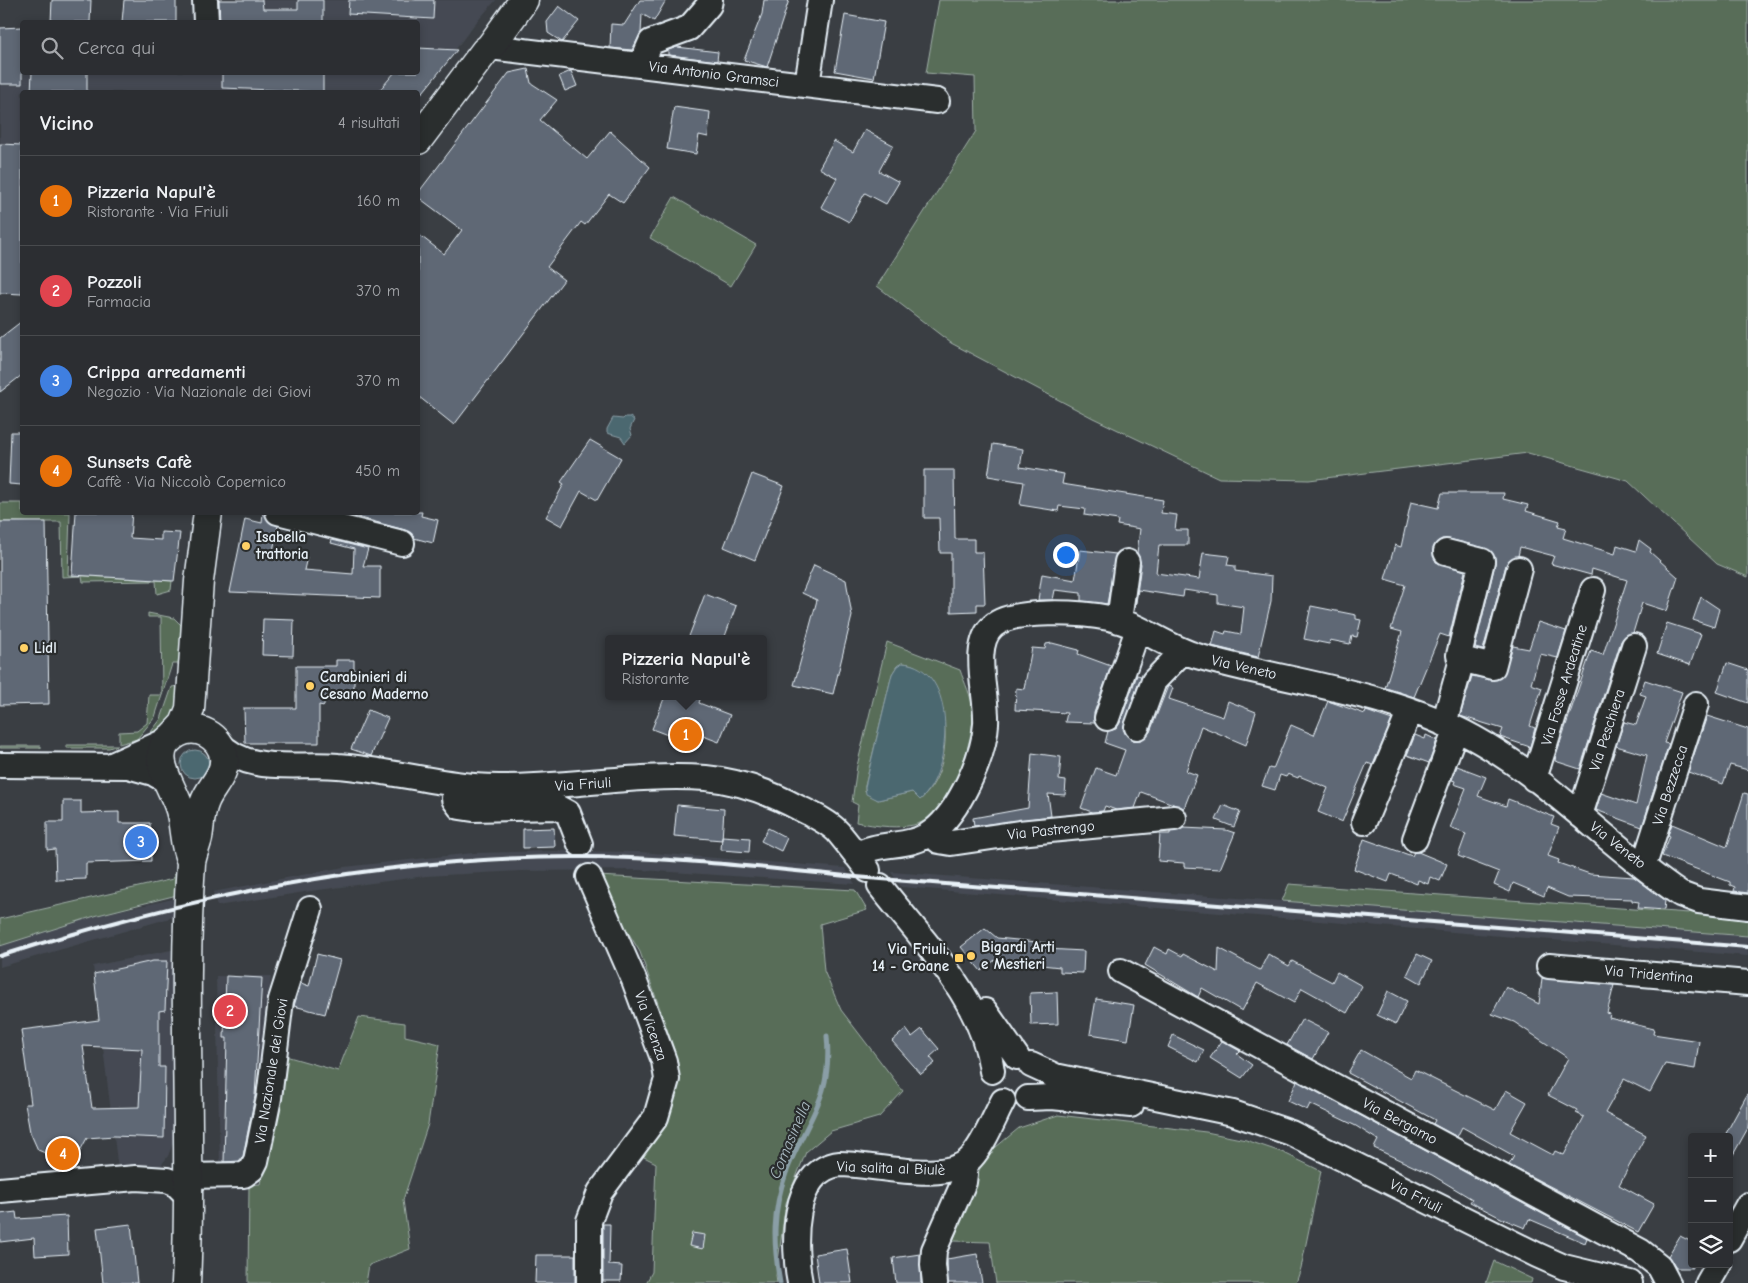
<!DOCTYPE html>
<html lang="it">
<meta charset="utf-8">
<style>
:root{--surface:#2c2e32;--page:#34363a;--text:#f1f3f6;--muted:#a6a8ac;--line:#484a4d;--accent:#95b2f1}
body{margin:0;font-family:"Comic Neue",sans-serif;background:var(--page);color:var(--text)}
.controls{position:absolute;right:15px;bottom:15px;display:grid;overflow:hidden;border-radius:5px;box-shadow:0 2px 8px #0003}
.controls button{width:45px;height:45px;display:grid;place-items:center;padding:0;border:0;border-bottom:1px solid var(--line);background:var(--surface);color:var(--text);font:25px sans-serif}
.you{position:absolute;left:1065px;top:554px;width:18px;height:18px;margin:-12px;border:4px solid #fff;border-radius:50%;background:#1a73e8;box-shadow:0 0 0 8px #1a73e833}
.badge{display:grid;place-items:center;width:32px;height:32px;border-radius:50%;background:var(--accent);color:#fff;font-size:16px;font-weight:700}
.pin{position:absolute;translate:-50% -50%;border:2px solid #fff;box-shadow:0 1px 5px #0006}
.popup{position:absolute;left:605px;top:635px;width:162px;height:65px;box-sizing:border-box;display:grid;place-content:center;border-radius:5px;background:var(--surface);filter:drop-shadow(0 1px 4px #0005);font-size:16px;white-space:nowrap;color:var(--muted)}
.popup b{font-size:19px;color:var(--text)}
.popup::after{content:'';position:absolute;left:50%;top:100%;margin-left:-10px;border:10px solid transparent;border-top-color:var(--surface)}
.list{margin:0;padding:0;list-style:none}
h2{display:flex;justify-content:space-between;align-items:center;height:65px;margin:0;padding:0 20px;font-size:21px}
h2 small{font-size:16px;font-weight:400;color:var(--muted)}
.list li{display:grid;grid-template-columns:32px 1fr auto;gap:15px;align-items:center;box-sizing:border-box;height:90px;padding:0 20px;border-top:1px solid var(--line)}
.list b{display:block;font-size:19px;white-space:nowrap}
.list p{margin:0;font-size:16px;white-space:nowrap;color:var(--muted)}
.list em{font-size:16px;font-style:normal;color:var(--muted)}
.icon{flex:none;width:28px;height:28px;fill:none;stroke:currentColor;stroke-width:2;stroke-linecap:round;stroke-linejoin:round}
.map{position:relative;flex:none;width:1748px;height:1283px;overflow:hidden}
.search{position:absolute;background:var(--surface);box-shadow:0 2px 8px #0003;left:20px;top:20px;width:400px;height:55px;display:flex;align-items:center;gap:12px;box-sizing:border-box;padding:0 18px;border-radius:5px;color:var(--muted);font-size:19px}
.panel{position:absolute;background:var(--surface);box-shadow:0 2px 8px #0003;left:20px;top:90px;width:400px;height:425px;border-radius:5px}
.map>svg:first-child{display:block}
</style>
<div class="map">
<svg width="1748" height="1283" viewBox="0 0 1748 1283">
<rect width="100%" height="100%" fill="#3a3e43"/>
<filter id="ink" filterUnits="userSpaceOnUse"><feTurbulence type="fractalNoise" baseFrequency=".02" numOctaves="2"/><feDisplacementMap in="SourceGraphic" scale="10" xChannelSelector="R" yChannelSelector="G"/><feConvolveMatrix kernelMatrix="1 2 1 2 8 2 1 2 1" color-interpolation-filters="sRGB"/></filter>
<g filter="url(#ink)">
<path fill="#454a52" d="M216,0H496L473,26L418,100V92H22V294L0,293V48L22,47V72H418V22H216Z
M552,851L640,852L845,868L855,884L641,870L520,871L426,876L311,891L217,906L213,892L344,867L473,853Z
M891,872L1748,936V956L901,887Z
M178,898L177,916L0,967V946L98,915Z
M176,949L175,1138L168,1156L159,1168L118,1170L93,966Z
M216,976H271L258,1116L242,1170L220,1169Z"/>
<path fill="#586d59" stroke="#a0afa8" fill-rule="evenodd" d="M939,0H1748V577L1717,564L1628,481L1528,453L1309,480L1219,478L1093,418L951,343L877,286L976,131L975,77L926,73Z
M674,197L756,245L731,286L650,238Z
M0,503H22V512L70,513L68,575L172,581L171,590L157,594L156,581L83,582L82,576L62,577L61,522H0Z
M148,613L174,618L181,625L180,664H172L155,717L137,739L119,744V732L137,731L147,723L149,695H162L161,617H148Z
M887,642L960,670C964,682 972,697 973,710C975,740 950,812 920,823C902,830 875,826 856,822L858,805L852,802L857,766ZM902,663C923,664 928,679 935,696C938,704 943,713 944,721C948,748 941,783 920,800L912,792L878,800L865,791V786L892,674L897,666Z
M186,685L176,724L144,741L161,719L172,687Z
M66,745H118L109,748H66Z
M0,746H41V748H0Z
M174,874H178L177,895L98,915L0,946V919L173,879Z
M598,876L855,890L867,910L820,924L824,971L841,1010L903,1091L879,1117L831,1131L806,1152L786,1203L776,1276L777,1283H646L652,1272L656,1163L642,1156L663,1129L677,1086L675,1052L640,952L611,904Z
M1289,884L1689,913L1690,908L1748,916V936L1282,901Z
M359,1017L405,1023V1036L440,1044L428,1124L403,1200L410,1249L369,1265L366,1283H248L249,1185L260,1184L279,1101L282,1055L338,1071Z
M1058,1115L1206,1132L1246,1140L1284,1153L1321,1171L1301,1268L1296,1283H996L990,1242L953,1241L984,1157L1019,1128Z
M1494,1261L1532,1279L1531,1283H1486Z"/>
<path fill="#4c6770" stroke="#8a9ea6" d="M625,417H630L634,420L630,429L632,435L625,443L621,437L607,433V429L613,418L623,419Z
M902,663C959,666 953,773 920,800L912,792L878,800L866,794L865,787L892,674L897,666Z
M181 764a14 14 0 1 1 28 0a14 14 0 1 1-28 0Z"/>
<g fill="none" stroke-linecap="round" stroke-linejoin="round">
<path stroke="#8a9ea6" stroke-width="5" d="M780,1283C773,1243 772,1212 786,1173C806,1119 833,1100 827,1036"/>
</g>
<path fill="#5e6775" stroke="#e8f1f8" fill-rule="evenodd" d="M52,0H91L90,22H51Z
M124,0H176V22H122Z
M219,0H262L263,9H298V0H323V22H220Z
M349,0H434L433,19L348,14Z
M640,0H666L654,21L642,14L641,33L632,50L610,48L611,24L624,25Z
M764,0H789L767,67L744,60L762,14Z
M559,6L579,21L562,42L548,33L547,22Z
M845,15L884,22L874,78L835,71Z
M22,27V84H0V28Z
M677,47L718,52L717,61L668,55V50Z
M418,48L457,50L423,92H378L395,72H418Z
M528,69L531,83L557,100L540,120L587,159L610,131L650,167L623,203L609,194L585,225L581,222L547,267L564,280L454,425L418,396V234L444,254L462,230L418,197V193L509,73Z
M571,71L577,86L565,91L559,76Z
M32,72H87V92H31Z
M222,72H323V92L222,88Z
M674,107L710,112L708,137L699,135L696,154L667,149Z
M865,130L893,145L879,171L899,182L886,204L865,193L849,222L821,207L837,178L819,168L834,141L853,152Z
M0,144L22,145V294L0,293Z
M22,321V375L0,392V338Z
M11,432H22V485L9,484Z
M590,440L621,458L597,500L581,491L562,526L546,517L564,484L561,482Z
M993,444L1023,449L1020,467L1064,474L1062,484L1163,500L1161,513L1177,515L1175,530H1188V545H1159L1156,573L1199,579L1203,553L1229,556L1227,565L1235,566V571L1272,576L1271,601L1258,657L1212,646L1216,631L1225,634L1226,631L1241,634L1244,607L1218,603V595L1184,590L1183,597L1138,590L1135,608L1141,564L1137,553L1140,529L1117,525L1118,520L1084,515L1085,509L1059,506L1058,511L1020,505L1024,482L988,476Z
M924,470H954L955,539H974V552H983L985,604H977V611L951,612V553H940L939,518H924Z
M752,474L784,486L755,560L724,547Z
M1442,493H1504L1503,499L1528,505L1526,511L1560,521L1558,526L1566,528L1563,538L1615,554L1617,545L1636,551L1639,540L1651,549L1650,552L1678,577L1667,611L1642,603L1633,633L1625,636L1621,641L1580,769L1555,761L1556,755L1591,651L1603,655L1627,580L1592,569L1591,575L1551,564L1554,556L1520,547L1518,556L1510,559L1506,565L1483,650L1475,648L1495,564V557L1485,548L1449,539H1442L1436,543L1433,549L1436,562L1465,571L1449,637L1440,634L1414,697L1385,688L1402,632L1391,629L1405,585L1385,579L1395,545L1401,547L1411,502L1438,508Z
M76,512H132L130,538L161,540V532L180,533L174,581L72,575Z
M263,512L269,522L278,526L273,551L307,557L304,570L353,574L354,549L331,543L332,540L368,549L363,566H380V598L230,592L245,519L262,523Z
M339,512H422L421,516L438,520L433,543L414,538L405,530Z
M0,522H46L49,704L0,705Z
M1080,550L1116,554L1107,604L1081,601V593L1055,590L1053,600H1038L1042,574L1075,580Z
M814,565L846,580L852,616L833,694L794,685L817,600L802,593Z
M705,594L736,606L724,639H688Z
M1701,597L1719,609L1714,627L1693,620Z
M1311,606L1356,615V619L1361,620L1357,637L1352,636L1350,644L1330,640L1329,644L1304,639Z
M263,619L294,620L293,656L262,655Z
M1538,622L1566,631L1558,658L1540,654L1531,684L1542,688L1530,726L1535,728L1530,747L1500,737L1503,729L1460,716L1472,676L1490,680L1502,677L1513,646L1529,649Z
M1667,623L1701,634L1690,665L1657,654Z
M1052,643L1079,650L1078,654L1111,666L1094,713L1095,723L1065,722L1067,713L1015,710L1016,688L1024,689L1032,648L1045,649L1046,644Z
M336,660H354V697H324V706L319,705V743H245L244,708H296V666H336Z
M1727,663L1748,670V703L1717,692Z
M1137,675L1141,676L1123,729L1126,735L1132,740H1140L1150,732L1168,686L1173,688L1169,699L1223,717L1228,701L1256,712L1246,745L1201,726L1186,771L1197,775L1184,808L1141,792L1135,808L1116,810L1105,806L1103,811L1092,812L1081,808L1096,768L1116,775L1125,750L1105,743L1108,731L1116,729L1120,723Z
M1645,680L1682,692L1664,743L1669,744L1642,827L1596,810L1601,793L1636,805L1647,755L1616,746L1624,722L1636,725L1646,696L1640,694Z
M665,696H701L699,703L730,715L719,742L698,734L695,742L680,736L678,739L652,729Z
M1328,701L1365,714L1366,711L1392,720L1373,765L1367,763L1342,822L1318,812L1328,788L1299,776L1298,778L1288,774L1286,777L1280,775L1275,790L1262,786L1269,768L1273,769L1291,725L1314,735Z
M368,710L388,718L371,756L351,749Z
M1707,716L1748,729V770L1730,765L1723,784L1688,772Z
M1415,735L1425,739L1426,735L1437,740L1429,763L1407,755Z
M1032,753L1061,757L1059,780L1066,781L1065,795L1048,794L1051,816L974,826L973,818L1028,808Z
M1457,766L1486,777L1478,796L1506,806L1508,799L1554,817L1551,824L1559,827L1548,856L1559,860L1558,863L1590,874L1634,877L1665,900L1664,910L1638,908L1639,902L1632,901V899L1568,897L1547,888L1544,896L1513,883L1510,892L1494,885L1499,872L1458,856L1466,834L1450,828L1466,788L1454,784L1455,781L1452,780Z
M1744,793L1748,794V893L1734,891L1735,887L1730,885V882L1662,856L1670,836L1668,835L1672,824L1727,847Z
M63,801H81V813L119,812V823H150L151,861L86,863V879L56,880L55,849L47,850V822H63Z
M677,805L724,809L722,840L674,836Z
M1223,805L1240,812L1234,827L1216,820Z
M554,828L555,847L523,848V829Z
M768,828L787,838L781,851L761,841Z
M1183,828L1226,830L1235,833L1220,869L1184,867V863L1158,861L1160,834H1170V832Z
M722,836L750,838L749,852L721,850Z
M1364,839L1412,856L1414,852H1418L1447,864L1440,881L1430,877L1428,884L1418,880L1417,884L1391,874L1388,882L1354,869Z
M985,928L997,938L1047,943L1046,949L1084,951L1083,973L1060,972V967L995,960L981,971L961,947Z
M1154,947L1167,954L1169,949L1182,956L1183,954L1218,972L1219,948L1260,970L1268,954L1289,966L1292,961L1332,982L1337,972L1362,986L1347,1013L1302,988L1294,1003L1257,983L1242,1011L1202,988L1198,997L1145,965Z
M317,954L340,960L325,1014L294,1006L301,983L309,986Z
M1417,954L1432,961L1421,983L1407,975Z
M153,961H167L165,1010L159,1011V1067H165L164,1138L114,1136L87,1138L80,1151L64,1161L38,1150L30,1132L25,1104H31L21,1030L99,1020L94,974ZM83,1046L142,1049L139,1107L92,1108Z
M226,976L262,978L255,1096L243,1156L239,1161L224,1162L227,1038H224Z
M1542,978L1614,985L1607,1013L1610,1014L1609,1018L1654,1029L1653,1034L1699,1041L1695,1069L1665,1064L1650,1092L1624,1079L1605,1113L1646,1135L1619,1185L1654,1204L1638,1232L1509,1165L1514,1156L1462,1127L1457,1137L1433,1124L1435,1120L1348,1073L1361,1050L1411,1078L1415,1070L1495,1110L1506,1090L1527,1102L1510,1132L1553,1155L1555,1151L1564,1155L1584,1117L1576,1113L1577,1110L1548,1095L1568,1058L1514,1022L1492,1014L1506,987L1539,1004Z
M1388,991L1407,1001L1396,1024L1377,1015Z
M1057,992L1058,1024L1031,1025L1030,993Z
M1096,999L1134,1005L1128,1040L1090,1034Z
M1302,1019L1328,1032L1313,1059L1287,1045Z
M906,1029L912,1037L922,1029L939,1049L930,1057L935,1063L921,1074L892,1041Z
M1173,1035L1204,1050L1198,1062L1168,1047Z
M1222,1041L1240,1051L1237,1054L1252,1065L1242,1078L1210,1058Z
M1297,1081L1587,1238L1585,1243L1529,1219L1525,1228L1503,1219L1470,1202L1472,1199L1432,1175L1374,1148L1378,1140L1356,1126L1310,1104L1307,1110L1288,1101Z
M1748,1093V1128L1729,1162V1137H1724Z
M16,1212L17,1219L67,1216L68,1254L35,1256L34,1238L0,1242V1214Z
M131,1224L137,1283H103L97,1228Z
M603,1224H610L609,1265L622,1266L621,1281H603Z
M692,1233L705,1235L703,1249L689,1246Z
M1680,1236L1692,1242V1268H1676L1668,1256Z
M847,1249L852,1283H819L815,1254Z
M920,1254L921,1283H896L893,1258Z
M977,1254L982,1283H948L947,1259Z
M536,1255H575V1283H535Z"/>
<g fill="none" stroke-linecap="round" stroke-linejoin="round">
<g stroke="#e8f1f8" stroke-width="28">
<path id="minor" d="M205,0L206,22
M490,47L937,101
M641,65L651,42L689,28L709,5L710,0
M807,85L820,0
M278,512L402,543
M1119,621L1127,562
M1461,663L1469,661L1493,667L1519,569
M1107,718L1138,629
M1444,724L1461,663L1459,655L1482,561L1446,552
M1137,727L1154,681L1183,651
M217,741C247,776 297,762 338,766C392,770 444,787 499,787C567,788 637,773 706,778C738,781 771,793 799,808C811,814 829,822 838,832C848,844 858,857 868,870
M0,765L128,766L153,773L169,782
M112,765L170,739
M1534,779L1593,590
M455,785L454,799L460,807L473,809L557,807L568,813L580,844
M1580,815L1634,646
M1364,822L1410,711
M931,833L939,841L951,843L1019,833L1174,818
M1415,839L1456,729
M856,855C879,841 910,849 932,832C959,812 984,757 986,724C988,696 970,646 993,626C1013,608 1083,613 1109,618C1141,625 1166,647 1197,656C1290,683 1388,691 1474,738C1550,780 1609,846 1680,894L1699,901L1748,907
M1644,865L1696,704
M589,877L634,980L664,1061L667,1079L656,1117L600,1192L589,1221V1283
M880,886C923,942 983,999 992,1071
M1549,966L1748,983
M1121,971L1640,1251L1659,1266L1668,1283
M985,1011L1017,1057
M1031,1065L1055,1076L1233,1113L1291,1133L1537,1255L1564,1267L1630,1283
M1028,1098L1052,1097L1131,1105
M187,1176L244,1175L252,1169L256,1161L269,1098L281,1000L310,909
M0,1190L136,1178L167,1180L175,1183L183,1191
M1729,1239L1748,1205
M800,1283C793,1248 790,1169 840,1164C874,1164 947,1185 971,1158C984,1144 994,1118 1003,1101
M935,1283L933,1265L934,1250L964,1182L965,1174L961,1166
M1708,1283L1719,1264"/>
</g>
<g stroke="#e8f1f8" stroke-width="31">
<path id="major" d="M418,140L485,51L490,47L524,0
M170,739L184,724L190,709L199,581L208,512
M186,1283C193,1143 181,1003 191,863C192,855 196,846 198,838C200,826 200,812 205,801C211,786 226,775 224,757C221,736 197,723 178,733C143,752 173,785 180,810C185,827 183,845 191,861"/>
</g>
<use href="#minor" stroke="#2a2d2e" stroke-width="24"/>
<use href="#major" stroke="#2a2d2e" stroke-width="28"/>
<path stroke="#e8f1f8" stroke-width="4" d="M0,956C188,896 384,856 582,857C674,857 765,868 856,877C918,882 980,887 1042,891C1277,910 1513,928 1748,947"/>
</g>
</g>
<g fill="#ffd166" stroke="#2a2d2e" stroke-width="2">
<circle cx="246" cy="546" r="5"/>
<circle cx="24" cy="648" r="5"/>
<circle cx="310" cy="686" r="5"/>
<circle cx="971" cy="956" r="5"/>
<rect x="954" y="953" width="10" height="10" rx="2.5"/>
</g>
<g text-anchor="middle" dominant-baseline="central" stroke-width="4.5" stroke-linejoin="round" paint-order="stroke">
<g font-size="15" fill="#e8f1f8" stroke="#2a2d2e">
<text transform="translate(714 74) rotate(7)">Via Antonio Gramsci</text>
<text transform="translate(1244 667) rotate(13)">Via Veneto</text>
<text transform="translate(1564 685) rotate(-73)">Via Fosse Ardeatine</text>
<text transform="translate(1607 730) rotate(-72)">Via Peschiera</text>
<text transform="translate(583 784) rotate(-4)">Via Friuli</text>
<text transform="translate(1670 785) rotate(-72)">Via Bezzecca</text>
<text transform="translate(1051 830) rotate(-6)">Via Pastrengo</text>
<text transform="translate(1618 845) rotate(38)">Via Veneto</text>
<text transform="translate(1649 974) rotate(5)">Via Tridentina</text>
<text transform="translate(651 1026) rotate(71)">Via Vicenza</text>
<text transform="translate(271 1071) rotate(-81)">Via Nazionale dei Giovi</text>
<text transform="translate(1400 1121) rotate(28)">Via Bergamo</text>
<text transform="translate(891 1168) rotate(2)">Via salita al Biulè</text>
<text transform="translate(1416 1196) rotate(27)">Via Friuli</text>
</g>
<g font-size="15" font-weight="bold" fill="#e8f1f8" stroke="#2a2d2e" text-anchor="start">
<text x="256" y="537">Isabella<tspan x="256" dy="17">trattoria</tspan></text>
<text x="34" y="648">Lidl</text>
<text x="320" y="677">Carabinieri di<tspan x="320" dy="17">Cesano Maderno</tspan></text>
<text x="981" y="947">Bigardi Arti<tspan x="981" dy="17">e Mestieri</tspan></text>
<text x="949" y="949" text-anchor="end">Via Friuli,<tspan x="949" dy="17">14 - Groane</tspan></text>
</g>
<g font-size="16" font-style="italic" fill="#aabac2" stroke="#2a2d2e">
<text transform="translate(790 1140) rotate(-67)">Comasinella</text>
</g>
</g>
</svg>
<div class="controls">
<button>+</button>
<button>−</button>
<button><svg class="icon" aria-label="layers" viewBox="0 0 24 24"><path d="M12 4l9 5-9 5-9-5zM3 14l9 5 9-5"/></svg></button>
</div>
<div class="you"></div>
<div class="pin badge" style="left:686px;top:735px;background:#e8710a">1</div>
<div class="popup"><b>Pizzeria Napul'è</b>Ristorante</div>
<div class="pin badge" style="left:230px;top:1011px;background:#e0444e">2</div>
<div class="pin badge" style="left:141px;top:842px;background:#3f7fe0">3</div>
<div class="pin badge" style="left:63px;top:1154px;background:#e8710a">4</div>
<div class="search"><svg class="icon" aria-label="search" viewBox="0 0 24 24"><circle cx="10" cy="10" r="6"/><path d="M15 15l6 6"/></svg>Cerca qui</div>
<section class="panel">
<h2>Vicino<small>4 risultati</small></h2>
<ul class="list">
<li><span class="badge" style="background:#e8710a">1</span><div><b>Pizzeria Napul'è</b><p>Ristorante · Via Friuli</p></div><em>160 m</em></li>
<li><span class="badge" style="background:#e0444e">2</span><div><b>Pozzoli</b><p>Farmacia</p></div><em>370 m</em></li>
<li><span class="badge" style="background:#3f7fe0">3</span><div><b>Crippa arredamenti</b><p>Negozio · Via Nazionale dei Giovi</p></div><em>370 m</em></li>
<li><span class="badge" style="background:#e8710a">4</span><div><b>Sunsets Cafè</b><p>Caffè · Via Niccolò Copernico</p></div><em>450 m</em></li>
</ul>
</section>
</div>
